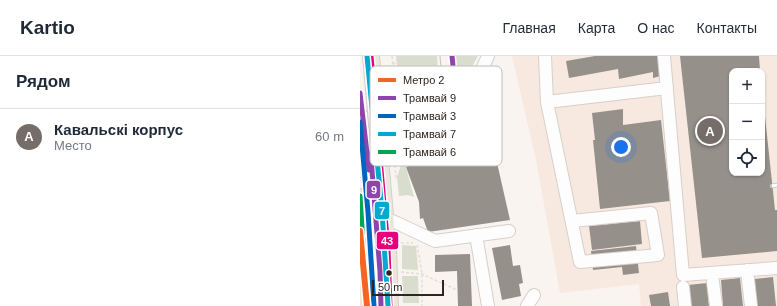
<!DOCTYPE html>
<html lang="ru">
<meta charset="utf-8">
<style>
:root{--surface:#fff;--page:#f2f2f3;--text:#1f2937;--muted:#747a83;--line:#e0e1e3;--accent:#756d68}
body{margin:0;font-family:Arial,sans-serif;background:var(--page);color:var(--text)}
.controls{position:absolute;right:12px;top:12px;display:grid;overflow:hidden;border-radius:8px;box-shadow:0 1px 3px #0004}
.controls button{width:36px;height:36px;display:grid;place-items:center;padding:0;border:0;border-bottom:1px solid var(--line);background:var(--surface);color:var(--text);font:20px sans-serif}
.scale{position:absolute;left:12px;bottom:10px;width:72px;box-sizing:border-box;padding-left:4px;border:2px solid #2e251f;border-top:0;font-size:11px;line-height:14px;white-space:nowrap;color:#2e251f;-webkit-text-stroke:3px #fff;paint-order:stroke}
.you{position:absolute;left:261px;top:91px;width:14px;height:14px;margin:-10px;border:3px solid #fff;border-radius:50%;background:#1a73e8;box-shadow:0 0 0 6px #1a73e833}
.badge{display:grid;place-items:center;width:26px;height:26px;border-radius:50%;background:var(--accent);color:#fff;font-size:13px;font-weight:700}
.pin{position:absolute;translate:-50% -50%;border:2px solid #fff;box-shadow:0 1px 4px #0006}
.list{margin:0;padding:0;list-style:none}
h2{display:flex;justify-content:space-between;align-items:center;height:52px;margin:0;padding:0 16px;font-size:17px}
h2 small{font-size:13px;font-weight:400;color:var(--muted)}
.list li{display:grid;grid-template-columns:26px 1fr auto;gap:12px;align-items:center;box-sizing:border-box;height:56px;padding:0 16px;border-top:1px solid var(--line)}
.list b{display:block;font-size:15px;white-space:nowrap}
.list p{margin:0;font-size:13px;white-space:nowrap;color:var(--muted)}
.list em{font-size:13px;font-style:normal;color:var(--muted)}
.icon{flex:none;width:22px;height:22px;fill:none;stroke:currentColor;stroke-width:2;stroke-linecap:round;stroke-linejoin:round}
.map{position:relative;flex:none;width:417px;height:250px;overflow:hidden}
header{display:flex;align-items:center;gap:24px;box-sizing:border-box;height:56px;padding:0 20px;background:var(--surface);border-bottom:1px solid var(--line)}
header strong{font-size:19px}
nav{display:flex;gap:22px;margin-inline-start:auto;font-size:14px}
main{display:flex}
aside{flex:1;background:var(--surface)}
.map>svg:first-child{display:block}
</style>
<header>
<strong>Kartio</strong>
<nav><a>Главная</a><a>Карта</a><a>О нас</a><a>Контакты</a></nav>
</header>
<main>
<aside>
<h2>Рядом<small></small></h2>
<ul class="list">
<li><span class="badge">A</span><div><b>Кавальскі корпус</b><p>Место</p></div><em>60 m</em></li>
</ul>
</aside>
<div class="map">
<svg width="417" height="250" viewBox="0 0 417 250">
<rect width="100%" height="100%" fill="#faf4f1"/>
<path fill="#f7e9e0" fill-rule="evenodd" d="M152,0H417V250H281L279,228L200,237L176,104ZM372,15H402V117H372Z"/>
<path fill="#d9ddcd" d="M36,0H77C79,39 83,51 42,64Z
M94,0H118L94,43C79,59 61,68 42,78L41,70C61,62 95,52 96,25C96,17 95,8 94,0Z
M45,108L54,141L48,139L39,140L37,121L41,109Z
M42,189L56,190L58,214L42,213Z
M42,220H58L59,247H43Z"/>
<path fill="#96908b" d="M235,0H300L304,19L293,22V16L259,23L258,13L209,22L206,5Z
M320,0H399L400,15H372V117H402V42H403L415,154H417V195L342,202Z
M263,53V69L301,64L310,145L240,153L233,84H235L232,57Z
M119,59H125L131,62L135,66L140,78V82L138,86L133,89L150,164L68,176L63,162L60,163L59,146L46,111L80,94L103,75L104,69L108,64L113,60Z
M280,165L282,188L232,194L229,170Z
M150,189L153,210L160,209L163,227L159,228L161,240L142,244L132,192Z
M276,190L279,217L263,219L262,211L233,214L231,195Z
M110,198L112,250H98L97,215L75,216V199Z
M413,221L416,250H397L394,223Z
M380,222L383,250H363L361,224Z
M347,227L349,250H330L328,229Z
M308,236L310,250H291L289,239Z"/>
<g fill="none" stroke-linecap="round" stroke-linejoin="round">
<g stroke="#d6cfca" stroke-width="14">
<path id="minor" d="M185,0L187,46L220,206L298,199L291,157L212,165
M304,0L323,219L417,212
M187,46L307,32
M0,115C7,109 14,102 21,98C38,89 55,83 71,74C100,57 116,29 128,0
M0,168L25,162L37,167L75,185L149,175
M116,179L128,250
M387,214L391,250
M353,226L356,250
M323,231L325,250
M167,250L174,239"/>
</g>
<g stroke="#d4cfcd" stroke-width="18">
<path id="major" d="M11,0L28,193L30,250
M0,141L4,195L5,250"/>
</g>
<path stroke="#e0dddc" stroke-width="1.5" stroke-dasharray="3 2" stroke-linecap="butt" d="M32,0L38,63
M33,9L40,0
M80,86L98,72
M36,122L35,110L80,86L83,91
M41,187H53
M57,189L62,218V250
M41,216L62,218L97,234"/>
<use href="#minor" stroke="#fefdfd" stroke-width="12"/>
<use href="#major" stroke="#ece5db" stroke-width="16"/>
<path stroke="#c3c1c0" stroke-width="1" d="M1,50C11,60 22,65 35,69
M67,57C87,36 82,27 80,0"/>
<g stroke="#c3c1c0" stroke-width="4.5">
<path id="rail" d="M412,130L417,129"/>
</g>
<use href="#rail" stroke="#fff" stroke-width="3" stroke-dasharray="9" stroke-linecap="butt"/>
<g stroke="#fff" stroke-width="8">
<path id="bus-1" d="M11,0L28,193L30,250"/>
</g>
<use href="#bus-1" stroke="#e5007d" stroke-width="5"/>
<g stroke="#fff" stroke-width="8">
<path id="tram-1" d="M0,37L9,114
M21,250L20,215L11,102C12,97 12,91 15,87C32,57 79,66 92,31C95,21 93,10 92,0"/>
</g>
<g stroke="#fff" stroke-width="8">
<path id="tram-2" d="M0,66L8,156L14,250"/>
</g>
<g stroke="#fff" stroke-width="8">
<path id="tram-3" d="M7,0L22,155L28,250"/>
</g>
<g stroke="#fff" stroke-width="8">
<path id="tram-4" d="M0,140L7,250"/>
</g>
<use href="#tram-1" stroke="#8e44ad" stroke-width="5"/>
<use href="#tram-2" stroke="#0065bd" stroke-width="5"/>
<use href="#tram-3" stroke="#00a9ce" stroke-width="5"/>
<use href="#tram-4" stroke="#00a651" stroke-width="5"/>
<g stroke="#fff" stroke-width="9">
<path id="metro-1" d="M0,175L7,250"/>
</g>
<use href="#metro-1" stroke="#f26522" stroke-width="6"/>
</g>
<circle fill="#2e251f" stroke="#fff" stroke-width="1.5" cx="29" cy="217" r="3.5"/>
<rect x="10" y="10" width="132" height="100" rx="6" fill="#fff" stroke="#c0bebc" stroke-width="1"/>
<rect x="18" y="22" width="18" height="4" fill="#f26522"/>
<rect x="18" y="40" width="18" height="4" fill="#8e44ad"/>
<rect x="18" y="58" width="18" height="4" fill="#0065bd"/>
<rect x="18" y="76" width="18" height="4" fill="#00a9ce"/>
<rect x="18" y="94" width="18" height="4" fill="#00a651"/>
<g font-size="11" fill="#2e251f">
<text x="43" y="28">Метро 2</text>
<text x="43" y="46">Трамвай 9</text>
<text x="43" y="64">Трамвай 3</text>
<text x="43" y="82">Трамвай 7</text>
<text x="43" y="100">Трамвай 6</text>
</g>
<g stroke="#fff" stroke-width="1.5">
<rect x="6" y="124" width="15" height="19" rx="4" fill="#8e44ad"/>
<rect x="14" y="145" width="16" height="19" rx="4" fill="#00a9ce"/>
<rect x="16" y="175" width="23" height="19" rx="4" fill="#e5007d"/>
</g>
<g font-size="11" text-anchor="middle" font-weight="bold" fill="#fff">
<text x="14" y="138">9</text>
<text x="22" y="159">7</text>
<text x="27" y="189">43</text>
</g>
</svg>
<div class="controls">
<button>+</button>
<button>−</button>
<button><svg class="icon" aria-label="locate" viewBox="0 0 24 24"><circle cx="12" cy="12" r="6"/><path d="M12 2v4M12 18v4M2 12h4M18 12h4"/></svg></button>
</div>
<div class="scale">50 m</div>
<div class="you"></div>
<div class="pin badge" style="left:350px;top:75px">A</div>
</div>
</main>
